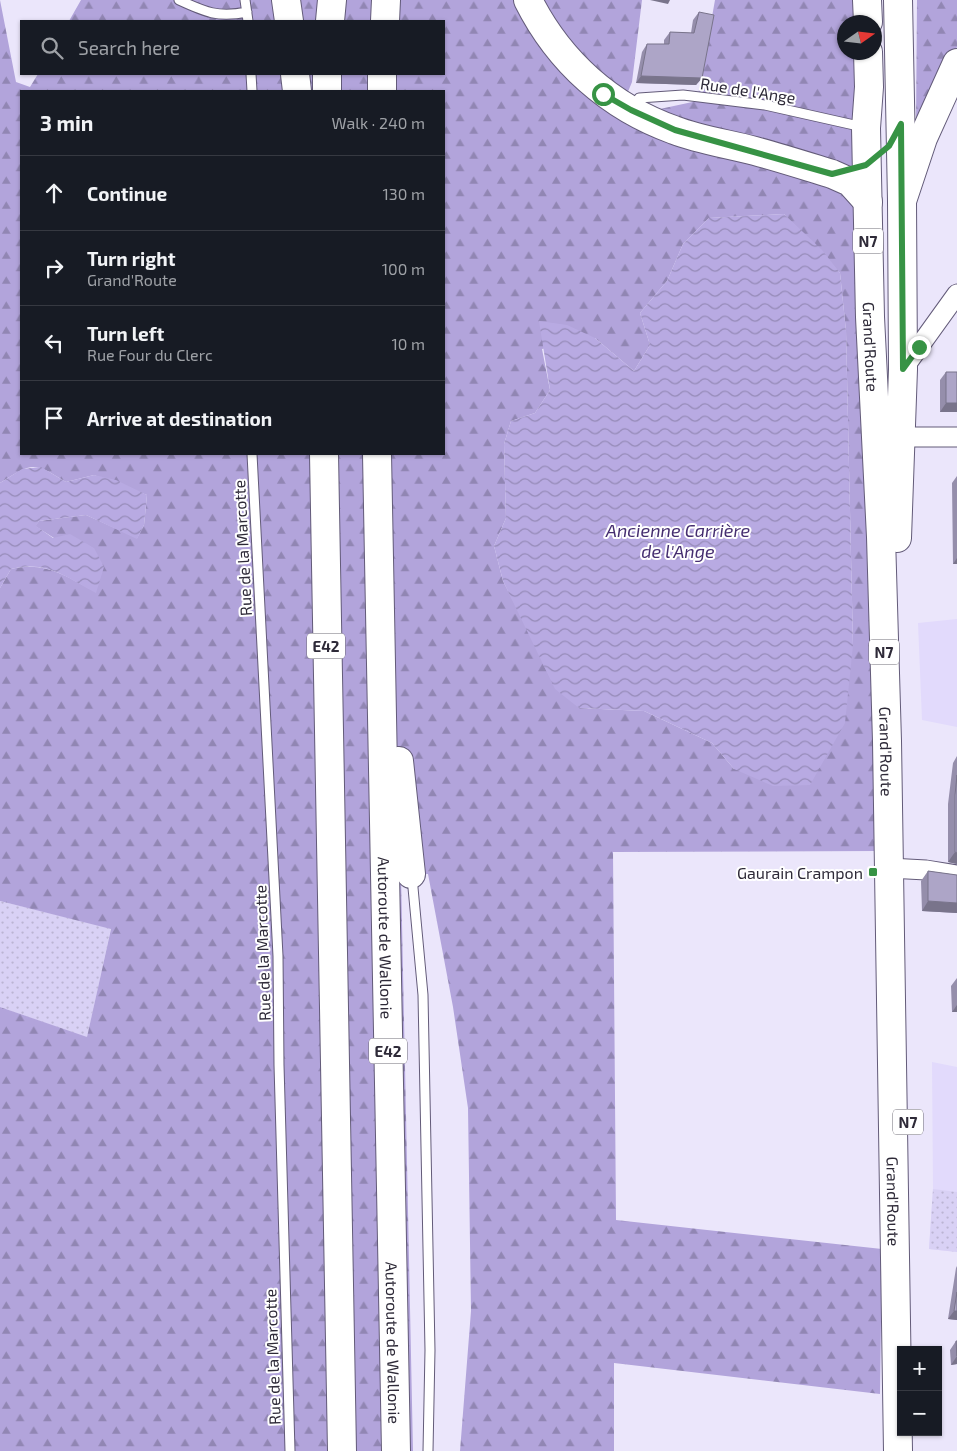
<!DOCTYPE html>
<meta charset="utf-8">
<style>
:root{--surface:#171b24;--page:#20242c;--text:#f1f3f6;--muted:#9ea1a6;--line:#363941}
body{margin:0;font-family:"Exo 2",sans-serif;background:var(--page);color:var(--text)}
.controls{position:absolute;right:15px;bottom:15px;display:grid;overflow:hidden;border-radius:0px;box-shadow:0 1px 4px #0004}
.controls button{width:45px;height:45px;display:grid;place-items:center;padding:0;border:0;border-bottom:1px solid var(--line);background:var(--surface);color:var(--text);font:25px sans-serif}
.compass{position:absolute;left:837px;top:15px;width:45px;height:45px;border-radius:50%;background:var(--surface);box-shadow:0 1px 4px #0004;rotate:76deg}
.stop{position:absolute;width:15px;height:15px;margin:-11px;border:4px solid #379345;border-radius:50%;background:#fff}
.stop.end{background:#379345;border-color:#fff;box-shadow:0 1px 5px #0008}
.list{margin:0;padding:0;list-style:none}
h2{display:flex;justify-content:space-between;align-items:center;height:65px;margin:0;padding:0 20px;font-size:21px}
h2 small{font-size:16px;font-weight:400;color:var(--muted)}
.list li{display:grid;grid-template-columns:32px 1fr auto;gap:15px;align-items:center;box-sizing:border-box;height:75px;padding:0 20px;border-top:1px solid var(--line)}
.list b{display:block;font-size:19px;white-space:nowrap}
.list p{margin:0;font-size:16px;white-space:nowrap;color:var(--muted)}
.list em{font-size:16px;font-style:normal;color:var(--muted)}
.icon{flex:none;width:28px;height:28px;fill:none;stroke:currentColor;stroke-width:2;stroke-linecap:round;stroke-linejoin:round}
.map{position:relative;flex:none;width:957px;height:1451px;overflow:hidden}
.search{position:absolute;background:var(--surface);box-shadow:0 1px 4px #0004;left:20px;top:20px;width:425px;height:55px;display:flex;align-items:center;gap:12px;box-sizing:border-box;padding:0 18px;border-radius:0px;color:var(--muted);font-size:19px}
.panel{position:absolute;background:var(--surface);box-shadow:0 1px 4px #0004;left:20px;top:90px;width:425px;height:365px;border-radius:0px}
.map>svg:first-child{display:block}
</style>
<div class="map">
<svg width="957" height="1451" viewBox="0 0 957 1451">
<defs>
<pattern id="grass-dots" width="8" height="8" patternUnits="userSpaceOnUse" patternTransform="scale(1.25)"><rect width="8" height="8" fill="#d9d1f5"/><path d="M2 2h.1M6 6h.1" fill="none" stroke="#bbb4d3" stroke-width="1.8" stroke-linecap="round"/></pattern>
<pattern id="forest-firs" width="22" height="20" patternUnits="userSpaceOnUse" patternTransform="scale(1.25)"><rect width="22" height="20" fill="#b2a4db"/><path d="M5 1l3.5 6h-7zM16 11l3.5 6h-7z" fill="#9186b3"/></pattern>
<pattern id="water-waves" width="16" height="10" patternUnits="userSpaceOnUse" patternTransform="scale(1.25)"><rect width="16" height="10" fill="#b8aae2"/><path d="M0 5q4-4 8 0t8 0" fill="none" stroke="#968bb8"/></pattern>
</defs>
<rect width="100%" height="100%" fill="#ebe6fb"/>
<path fill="#e2dafc" d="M957,619V727L922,720L918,623Z
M932,1062L957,1067V1252L929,1249L933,1189Z"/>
<path fill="url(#grass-dots)" d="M0,901L111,928L87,1038L0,1007Z
M933,1189L957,1192V1252L929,1249Z"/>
<path fill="url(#forest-firs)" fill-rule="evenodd" d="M0,0L16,82L30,87L38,74H444V21H69L81,0H642L632,82L625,99L646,112L697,101L715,0H856V22H844V52L858,53L877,851L613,852L616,1220L882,1249L880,1394L614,1363V1451H460L471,1311L468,1108L453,1007L428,874L401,875L413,1451H0V1007L87,1037L111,929L0,901V588L11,569C47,561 66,577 96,592L54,538L35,526L39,521L86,515L137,538L144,525L147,495L94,475L66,482C33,462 33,462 0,483ZM21,91H444V454H21ZM784,214L840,273L846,331L853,645L734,769L712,743L644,711L579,708L526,626L503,581L494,546L506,518L504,444L511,421L535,413L550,390L542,349L595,338L634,371L650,345L640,313L667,281L683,244L709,218Z
M917,0H957V47L916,124Z"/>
<path fill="url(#water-waves)" d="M784,214L822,250L840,273L846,331L853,645L845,723L810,785L773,786L734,769L712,743L644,711L579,708L555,689L503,581L494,546L506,518L504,444L511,421L535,413L550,390L539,321L567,325L595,338L634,371L650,345L640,313L667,281L683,244L709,218Z
M41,467L66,482L94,475L116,480L147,495L144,525L137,539L86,515L39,521L36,526L53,538L70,534L94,548L104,567L96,593C66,577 46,560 11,569L0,588V483L22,469Z"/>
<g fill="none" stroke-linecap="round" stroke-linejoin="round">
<g stroke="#635b79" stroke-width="11">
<path id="lane" d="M179,0C205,12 218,18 247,12
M245,0L248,21
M251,74L252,91
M632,108L639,98L683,95L765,105L863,127
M252,454L278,956L279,1065L290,1451
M412,877L423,995L430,1350L428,1451"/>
</g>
<g stroke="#635b79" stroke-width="21">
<path id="street" d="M903,369L957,294
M888,437H957
M889,868L926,870L957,875"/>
</g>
<g stroke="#635b79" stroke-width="30">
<g id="primary">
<path d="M528,0C559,62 610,107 674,130C700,140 729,144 755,151C781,158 806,166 832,174L850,182L868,202"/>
<path d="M867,0L868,22"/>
<path id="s1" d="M868,52L869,87L866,128L870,317L881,537L887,741L898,1451"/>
<path d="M897,538L903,369L902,201L898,0"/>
</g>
</g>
<g stroke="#635b79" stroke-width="30">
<g id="highway">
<path d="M286,0L289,21"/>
<path d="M330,21L332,0"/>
<path d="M385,21L386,0"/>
<path d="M295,74L297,91"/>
<path d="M327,91V74"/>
<path d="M382,91V74"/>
<path d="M902,201L923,138L957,63"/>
<path d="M324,454L342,1451"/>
<path id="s2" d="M377,454L396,1451"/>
<path d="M399,761L411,874"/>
</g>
</g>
<use href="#lane" stroke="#fff" stroke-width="9"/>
<use href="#street" stroke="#fff" stroke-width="19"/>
<use href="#primary" stroke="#fff" stroke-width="28"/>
<use href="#highway" stroke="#fff" stroke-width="28"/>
</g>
<path fill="#958eab" d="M699,12L702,78L696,85L636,83L642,52L647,44H664V40L670,32L691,33L693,20Z
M946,372H957V412H940V380Z
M957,476V564H953L952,483Z
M957,756V864L948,862V804L953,763Z
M928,871L957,875V913L922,911L921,881Z
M957,978V1012H952L951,986Z
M957,1266V1320L948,1319L956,1268Z
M956,1341H957V1364L951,1365L950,1350Z"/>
<path fill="#79748b" d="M650,0H670L668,4Z
M641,76L702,78L696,85L636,83Z
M946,403H957V412H940Z
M957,558V564H953Z
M955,852L957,853V864L948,862Z
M928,901L957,903V913L922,911Z
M957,1005V1012H952Z
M954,1311H957V1320L948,1319Z
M957,1356V1364L951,1365Z"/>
<path fill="#ada5c7" stroke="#79748b" d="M699,12L714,15L702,78L641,76L647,44H669L670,32L694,33Z
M946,372H957V403H946Z
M957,775V853L955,852V795Z
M928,871L957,875V903L928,901Z
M957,1292V1311H954Z
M956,1341H957V1356Z"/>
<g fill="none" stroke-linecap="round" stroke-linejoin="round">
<path stroke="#379345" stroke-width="6" d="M603,94L631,110L675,130L832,174L866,165L889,146L901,124L903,369L919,347"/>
</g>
<rect fill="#379345" stroke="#fff" stroke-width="2" x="868" y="867" width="10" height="10" rx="2.5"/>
<g text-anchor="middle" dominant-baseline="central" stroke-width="4" stroke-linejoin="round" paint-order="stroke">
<g fill="#fff" stroke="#6d6a74" stroke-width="1">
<rect x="853" y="228.5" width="30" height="25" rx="4"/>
<rect x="307" y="633.5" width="38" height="25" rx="4"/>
<rect x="869" y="639.5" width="30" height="25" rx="4"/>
<rect x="369" y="1038.5" width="38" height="25" rx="4"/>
<rect x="893" y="1109.5" width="30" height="25" rx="4"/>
</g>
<g font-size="15" font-weight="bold" fill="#2e2a38">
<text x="868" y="241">N7</text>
<text x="326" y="646">E42</text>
<text x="884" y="652">N7</text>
<text x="388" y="1051">E42</text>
<text x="908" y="1122">N7</text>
</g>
<g font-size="16" fill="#2e2a38" stroke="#fff">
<text transform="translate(748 90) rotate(9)">Rue de l'Ange</text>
<text stroke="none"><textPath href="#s1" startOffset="295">Grand'Route</textPath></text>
<text transform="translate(242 548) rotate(-93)">Rue de la Marcotte</text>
<text stroke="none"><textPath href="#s1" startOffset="700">Grand'Route</textPath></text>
<text stroke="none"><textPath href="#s2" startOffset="484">Autoroute de Wallonie</textPath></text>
<text transform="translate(262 953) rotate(-92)">Rue de la Marcotte</text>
<text stroke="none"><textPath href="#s1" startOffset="1150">Grand'Route</textPath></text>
<text stroke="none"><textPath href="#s2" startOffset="889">Autoroute de Wallonie</textPath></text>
<text transform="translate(272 1357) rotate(-92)">Rue de la Marcotte</text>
</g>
<g font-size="16" fill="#2e2a38" stroke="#fff" text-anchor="end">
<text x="863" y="872">Gaurain Crampon</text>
</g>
<g font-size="18" font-style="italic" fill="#452e70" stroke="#fff">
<text x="678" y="530">Ancienne Carrière<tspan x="678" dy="21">de l'Ange</tspan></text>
</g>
</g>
</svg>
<div class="controls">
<button>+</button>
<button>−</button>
</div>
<svg class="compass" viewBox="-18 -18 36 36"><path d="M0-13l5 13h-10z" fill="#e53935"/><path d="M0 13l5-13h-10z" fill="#9ea1a6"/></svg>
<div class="stop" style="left:603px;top:94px"></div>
<div class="stop end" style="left:919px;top:347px"></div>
<div class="search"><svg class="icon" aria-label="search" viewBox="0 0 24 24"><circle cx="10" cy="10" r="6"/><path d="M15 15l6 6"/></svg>Search here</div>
<section class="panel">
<h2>3 min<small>Walk · 240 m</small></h2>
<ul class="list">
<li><svg class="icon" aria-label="ahead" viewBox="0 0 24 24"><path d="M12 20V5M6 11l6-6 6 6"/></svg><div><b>Continue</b></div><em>130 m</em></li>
<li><svg class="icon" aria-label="right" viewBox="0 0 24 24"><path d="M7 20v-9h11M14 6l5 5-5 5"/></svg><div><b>Turn right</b><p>Grand'Route</p></div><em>100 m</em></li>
<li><svg class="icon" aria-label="left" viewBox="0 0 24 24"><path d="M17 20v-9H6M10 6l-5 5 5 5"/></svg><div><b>Turn left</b><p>Rue Four du Clerc</p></div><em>10 m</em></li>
<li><svg class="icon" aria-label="arrive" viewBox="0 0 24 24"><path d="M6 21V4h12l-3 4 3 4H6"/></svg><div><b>Arrive at destination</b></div></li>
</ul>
</section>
</div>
